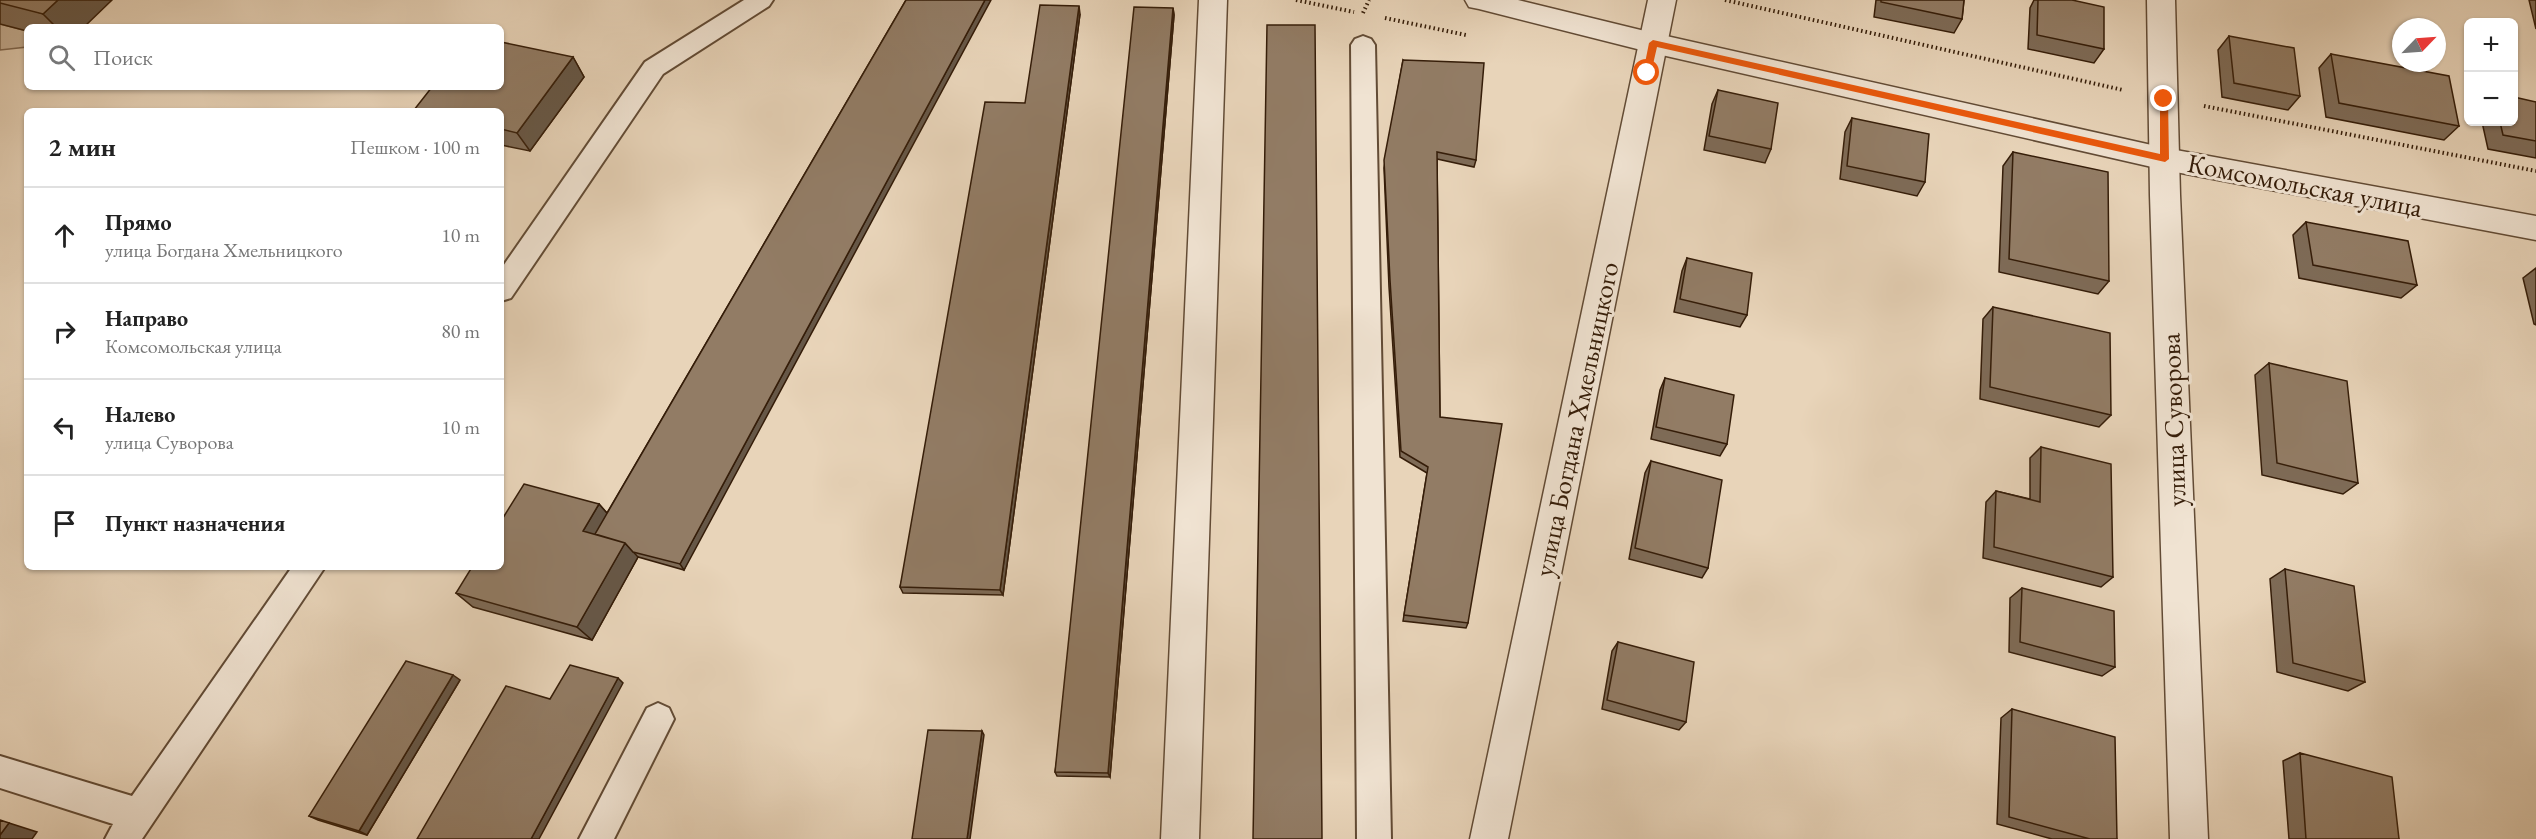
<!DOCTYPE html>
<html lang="ru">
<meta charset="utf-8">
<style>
:root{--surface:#fff;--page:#f6f6f6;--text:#222;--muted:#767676;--line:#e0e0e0}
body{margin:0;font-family:"EB Garamond",serif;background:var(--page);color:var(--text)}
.controls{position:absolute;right:18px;top:18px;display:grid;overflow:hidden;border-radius:9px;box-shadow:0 2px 4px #0004}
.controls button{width:54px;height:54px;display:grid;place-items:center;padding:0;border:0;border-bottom:2px solid var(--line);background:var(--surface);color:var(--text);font:30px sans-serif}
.compass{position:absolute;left:2392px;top:18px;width:54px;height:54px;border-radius:50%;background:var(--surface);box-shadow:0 2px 4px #0004;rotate:65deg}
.stop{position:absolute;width:18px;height:18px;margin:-14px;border:4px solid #ea580c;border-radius:50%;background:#fff}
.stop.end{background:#ea580c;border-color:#fff;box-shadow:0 2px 6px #0008}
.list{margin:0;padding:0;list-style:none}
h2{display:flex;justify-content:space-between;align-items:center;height:78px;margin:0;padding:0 24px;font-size:26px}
h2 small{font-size:20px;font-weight:400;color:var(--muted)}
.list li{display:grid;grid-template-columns:39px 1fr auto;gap:18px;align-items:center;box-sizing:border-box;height:96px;padding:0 24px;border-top:2px solid var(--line)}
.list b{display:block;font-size:22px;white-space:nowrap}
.list p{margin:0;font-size:20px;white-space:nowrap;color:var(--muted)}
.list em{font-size:20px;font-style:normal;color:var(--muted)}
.icon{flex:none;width:33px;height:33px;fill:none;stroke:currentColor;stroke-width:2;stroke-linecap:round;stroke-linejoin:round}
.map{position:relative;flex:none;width:2536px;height:839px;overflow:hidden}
.search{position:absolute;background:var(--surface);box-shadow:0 2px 4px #0004;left:24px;top:24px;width:480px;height:66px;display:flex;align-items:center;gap:15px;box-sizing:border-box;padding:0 21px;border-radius:9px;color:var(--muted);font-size:22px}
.panel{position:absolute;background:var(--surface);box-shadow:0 2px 4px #0004;left:24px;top:108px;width:480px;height:462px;border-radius:9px}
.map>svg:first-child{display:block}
</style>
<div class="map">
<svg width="2536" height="839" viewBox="0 0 2536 839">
<rect width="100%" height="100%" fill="#e8d4b9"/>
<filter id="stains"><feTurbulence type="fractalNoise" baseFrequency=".00333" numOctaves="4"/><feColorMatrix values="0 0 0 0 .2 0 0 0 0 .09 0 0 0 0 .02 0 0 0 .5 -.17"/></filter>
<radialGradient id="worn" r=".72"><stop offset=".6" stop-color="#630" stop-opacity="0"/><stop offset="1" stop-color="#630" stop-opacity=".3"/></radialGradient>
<path fill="#cab59b" stroke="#806952" stroke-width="1.5" d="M0,24L27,31V47L0,50Z"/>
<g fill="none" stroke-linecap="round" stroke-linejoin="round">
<g stroke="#624b35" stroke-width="4">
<path id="service" d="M744,0H773L769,6L663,74L511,298L501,301V269L645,62Z
M1363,36L1371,39L1375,45L1391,839H1357L1351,45L1355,39Z
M292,567H325L142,839H105L113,824L0,788V756L132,796Z
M658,703L669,708L674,719L614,839H579L647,708Z"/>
</g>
<g stroke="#624b35" stroke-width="3">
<path id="minor" d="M1648,0H1676L1508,839H1470Z
M2147,0H2175L2180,195L2208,839H2170L2150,195Z"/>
</g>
<g stroke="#624b35" stroke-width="3">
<path id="tertiary" d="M1199,0H1227L1199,839H1161Z
M1465,0H1518L1653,33L2165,148L2536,216V240L2165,170L1653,53L1479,9L1469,7Z"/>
</g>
<path stroke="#351d09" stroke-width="4" stroke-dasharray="1.5 3" stroke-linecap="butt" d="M1296,0L1354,12
M1725,0L2123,90
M1363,13L1369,0
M1385,18L1466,35
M2204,106L2536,171"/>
<use href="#service" fill="#f0e3d2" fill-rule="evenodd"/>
<use href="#minor" fill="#f0e3d2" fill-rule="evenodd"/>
<use href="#tertiary" fill="#f0e3d2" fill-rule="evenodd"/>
</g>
<path fill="#7e6b57" stroke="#351d09" stroke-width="1.5" d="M0,0L84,27H27V31L0,24Z
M906,0L684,570L638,557L592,640L473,607L456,593L599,504L607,513Z
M1876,0H1964L1962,19L1954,33L1874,17Z
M2034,0H2072L2104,49L2094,63L2028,49L2030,8Z
M2529,0H2536V29Z
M1173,8L1174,15L1110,777L1057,776L1055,772Z
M1080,14L1003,595L903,593L900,587L1025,103Z
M2229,36L2300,96L2288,110L2222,97L2218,50Z
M2331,54L2459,126L2444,140L2326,117L2319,68Z
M573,57L584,77L530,151L501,145V111H415L414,110Z
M1403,60L1476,160L1474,167L1437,159L1440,417L1468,623L1466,628L1403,621L1427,473L1400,457L1389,287L1384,168Z
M1718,90L1771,149L1765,163L1704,150L1712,104Z
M2536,102V158L2488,149L2482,122H2514Z
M1852,118L1925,182L1917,196L1840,179L1845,132Z
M2013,152L2109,281L2098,294L1999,272L2003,166Z
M2306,222L2417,285L2401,298L2299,278L2293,235Z
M1687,258L1747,315L1740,327L1674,312L1682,271Z
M2536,268V325L2534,324L2523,278Z
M1993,307L2111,415L2099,427L1980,399L1983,319Z
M2269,363L2358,483L2343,494L2262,475L2255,375Z
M1665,378L1727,444L1720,456L1651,439L1660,390Z
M2041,447L2113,577L2101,587L1983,558L1986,502L1996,491L2030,499V458Z
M1651,461L1708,568L1702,578L1629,559L1645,473Z
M2285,569L2365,682L2348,691L2277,672L2270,579Z
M2022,588L2115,667L2102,676L2009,652L2010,598Z
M1618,642L1686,722L1679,730L1602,709L1612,651Z
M460,680L367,835L318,820L309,816Z
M2012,709L2117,839H2052L1997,824L2001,718Z
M2300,753L2399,839H2289L2283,761Z"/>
<path fill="#665747" stroke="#351d09" stroke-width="1.5" d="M58,0H112L84,27H56L43,14Z
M985,0H991L684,570L680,564Z
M1079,6L1080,14L1003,595L1000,590Z
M1173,8L1174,15L1110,777L1108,773Z
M573,57L584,77L530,151L517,133Z
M599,504L612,519L599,542L583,531Z
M625,543L638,557L592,640L577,627Z
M453,675L460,680L367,835L359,831Z
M618,678L623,683L539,839H531Z
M982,731L984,735L970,839H967Z
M9,823L37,832L32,839H0V835Z"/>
<path fill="#927c65" stroke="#351d09" stroke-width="1.5" d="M0,0H58L43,14L0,3Z
M906,0H985L680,564L633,552L625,543L595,534Z
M1881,0H1964L1962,19L1881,2Z
M2038,0H2072L2104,7V49L2037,35Z
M1040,5L1079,6L1000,590L900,587L985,102L1025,103Z
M1134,7L1173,8L1108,773L1055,772Z
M1267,25H1315L1322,839H1253Z
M2229,36L2294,48L2300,96L2234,83Z
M501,42L573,57L517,133L501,129V111H421L414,110L432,87H501Z
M2331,54L2449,76L2459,126L2339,103Z
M1403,60L1484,63L1476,160L1437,152L1440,417L1502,424L1468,623L1404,615L1428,467L1401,451L1390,280L1384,160Z
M1718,90L1778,103L1771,149L1709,136Z
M2514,97L2536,102V141L2503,135L2500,122H2514Z
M1852,118L1929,134L1925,182L1847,166Z
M2013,152L2108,172L2109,281L2009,259Z
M2306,222L2408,241L2417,285L2313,265Z
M1687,258L1752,273L1747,315L1680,299Z
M1993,307L2110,333L2111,415L1990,387Z
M2269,363L2347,381L2358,483L2277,463Z
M1665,378L1734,395L1727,444L1656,427Z
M2041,447L2111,464L2113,577L1994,547L1996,491L2040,502Z
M1651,461L1722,480L1708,568L1635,548Z
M524,484L599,504L583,531L625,543L577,627L456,593L472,567H501V521Z
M2285,569L2354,586L2365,682L2293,663Z
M2022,588L2114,611L2115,667L2020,642Z
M1618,642L1694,662L1686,722L1607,700Z
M406,661L453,675L359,831L309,816Z
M570,665L618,678L531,839H417L506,686L550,699Z
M2012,709L2115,737L2117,839H2090L2009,817Z
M928,730L982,731L967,839H912Z
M2300,753L2392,777L2399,839H2306Z
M0,820L9,823L0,835Z"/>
<path fill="#ea580c" d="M1653,40L2160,154V99L2164,96L2168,99L2169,159L2165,162L1657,47L1651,73L1647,76L1643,73L1649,43Z"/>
<g text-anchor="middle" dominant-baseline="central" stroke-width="6" stroke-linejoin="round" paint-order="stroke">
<g font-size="27" fill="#351d09" stroke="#f0e3d2">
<text transform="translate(2305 185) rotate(11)">Комсомольская улица</text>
<text transform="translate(1576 419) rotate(-78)">улица Богдана Хмельницкого</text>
<text transform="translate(2173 420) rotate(-92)">улица Суворова</text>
</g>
</g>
<rect width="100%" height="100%" filter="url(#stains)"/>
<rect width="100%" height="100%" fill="url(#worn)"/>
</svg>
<div class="controls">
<button>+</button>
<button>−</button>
</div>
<svg class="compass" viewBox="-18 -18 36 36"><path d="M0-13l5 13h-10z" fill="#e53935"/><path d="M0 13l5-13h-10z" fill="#767676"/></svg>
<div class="stop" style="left:1647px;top:73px"></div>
<div class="stop end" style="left:2164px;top:99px"></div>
<div class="search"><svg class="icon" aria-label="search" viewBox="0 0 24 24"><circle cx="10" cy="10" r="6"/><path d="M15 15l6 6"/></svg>Поиск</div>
<section class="panel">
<h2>2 мин<small>Пешком · 100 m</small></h2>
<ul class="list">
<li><svg class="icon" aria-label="ahead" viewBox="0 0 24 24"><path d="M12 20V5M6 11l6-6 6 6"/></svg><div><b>Прямо</b><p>улица Богдана Хмельницкого</p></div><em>10 m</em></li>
<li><svg class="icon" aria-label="right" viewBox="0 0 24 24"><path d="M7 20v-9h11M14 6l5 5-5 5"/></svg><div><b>Направо</b><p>Комсомольская улица</p></div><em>80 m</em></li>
<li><svg class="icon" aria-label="left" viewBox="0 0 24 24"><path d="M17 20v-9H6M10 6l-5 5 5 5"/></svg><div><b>Налево</b><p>улица Суворова</p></div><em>10 m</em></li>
<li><svg class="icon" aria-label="arrive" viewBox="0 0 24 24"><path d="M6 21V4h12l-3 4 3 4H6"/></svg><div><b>Пункт назначения</b></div></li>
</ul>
</section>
</div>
